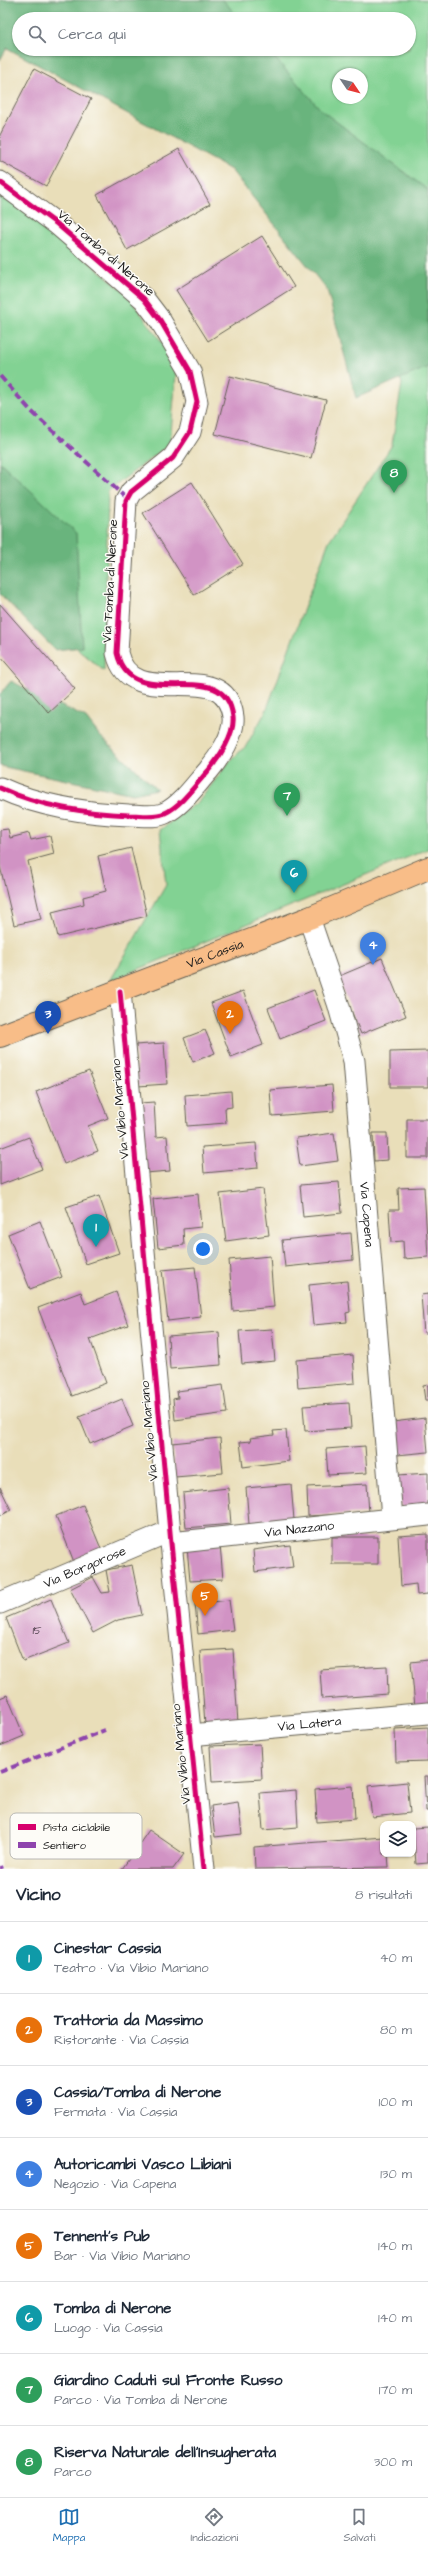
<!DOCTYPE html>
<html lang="it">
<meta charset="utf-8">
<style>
:root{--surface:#fff;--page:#f6f6f7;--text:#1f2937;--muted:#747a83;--line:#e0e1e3;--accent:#1f6fb2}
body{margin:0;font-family:"Architects Daughter",sans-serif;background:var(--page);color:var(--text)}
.controls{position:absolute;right:12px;bottom:12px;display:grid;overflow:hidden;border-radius:8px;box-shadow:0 1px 3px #0004}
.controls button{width:36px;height:36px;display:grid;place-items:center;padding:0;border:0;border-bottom:1px solid var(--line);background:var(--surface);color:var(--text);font:20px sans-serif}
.compass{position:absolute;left:332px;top:68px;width:36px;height:36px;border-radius:50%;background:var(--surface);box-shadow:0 1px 3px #0004;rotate:125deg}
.you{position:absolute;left:203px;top:1249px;width:14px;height:14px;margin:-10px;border:3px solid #fff;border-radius:50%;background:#1a73e8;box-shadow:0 0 0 6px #1a73e833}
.badge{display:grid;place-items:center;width:26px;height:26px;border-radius:50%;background:var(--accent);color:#fff;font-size:13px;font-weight:700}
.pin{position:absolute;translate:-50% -33px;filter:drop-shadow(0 1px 2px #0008)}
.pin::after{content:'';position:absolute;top:21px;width:14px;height:12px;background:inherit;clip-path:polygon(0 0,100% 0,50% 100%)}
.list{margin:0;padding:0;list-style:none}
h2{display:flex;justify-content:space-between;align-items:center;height:52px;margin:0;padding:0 16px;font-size:17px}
h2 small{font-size:13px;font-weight:400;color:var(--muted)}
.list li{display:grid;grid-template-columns:26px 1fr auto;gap:12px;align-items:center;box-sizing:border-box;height:72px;padding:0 16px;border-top:1px solid var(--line)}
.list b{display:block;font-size:15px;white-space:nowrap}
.list p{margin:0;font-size:13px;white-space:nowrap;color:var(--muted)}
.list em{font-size:13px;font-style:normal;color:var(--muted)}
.icon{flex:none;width:22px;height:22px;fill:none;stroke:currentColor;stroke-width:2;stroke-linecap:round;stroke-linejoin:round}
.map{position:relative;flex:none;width:428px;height:1869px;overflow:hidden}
.search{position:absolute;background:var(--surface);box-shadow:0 1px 3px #0004;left:12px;right:12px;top:12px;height:44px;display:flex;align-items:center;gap:10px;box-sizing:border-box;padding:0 14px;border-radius:22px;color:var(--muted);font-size:15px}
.sheet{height:628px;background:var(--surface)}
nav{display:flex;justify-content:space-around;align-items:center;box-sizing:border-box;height:56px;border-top:1px solid var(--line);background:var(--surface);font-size:11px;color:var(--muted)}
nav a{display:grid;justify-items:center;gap:2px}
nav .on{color:var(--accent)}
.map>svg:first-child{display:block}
</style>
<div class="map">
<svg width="428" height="1869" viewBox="0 0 428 1869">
<rect width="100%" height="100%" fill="#fdfcf7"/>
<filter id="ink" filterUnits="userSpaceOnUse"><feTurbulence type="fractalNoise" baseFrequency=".025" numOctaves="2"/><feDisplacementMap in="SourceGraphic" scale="8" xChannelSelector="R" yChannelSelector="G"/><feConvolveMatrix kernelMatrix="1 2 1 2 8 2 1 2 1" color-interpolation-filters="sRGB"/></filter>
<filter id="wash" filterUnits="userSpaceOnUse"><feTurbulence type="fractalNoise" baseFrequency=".012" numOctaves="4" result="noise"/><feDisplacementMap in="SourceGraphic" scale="16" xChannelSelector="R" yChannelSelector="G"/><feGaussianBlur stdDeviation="0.9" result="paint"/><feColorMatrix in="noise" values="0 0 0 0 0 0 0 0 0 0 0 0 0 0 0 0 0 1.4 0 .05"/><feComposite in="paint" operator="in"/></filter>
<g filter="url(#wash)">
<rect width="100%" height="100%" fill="#e9deb9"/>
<path fill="#82d293" stroke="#4f7758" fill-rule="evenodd" d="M0,0H428V849L110,981L166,885L160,830L199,801L230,761L246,746L266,711L329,541L392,445L402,383L370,304L246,177L99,49H409V19H19ZM338,74H362V98H338Z
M0,188L126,293L177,363L170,444L108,491L104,671L0,583Z"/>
<path fill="#69b47d" stroke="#42684c" d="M0,0H223L240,19H19V49H267L322,111L428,190V367L356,398L327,290L231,170L7,48L0,60Z
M0,462L76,533L82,647L55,650L0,594Z
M11,681L86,718L100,736L157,789L133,794L0,766V694Z"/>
<g id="blocks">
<path fill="#d193c4" d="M34,69L91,99L46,186L0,161V135Z
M179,149L210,204L127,250L97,195Z
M262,236L294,287L208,341L176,290Z
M230,376L326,400L311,458L215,434Z
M192,482L243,564L194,595L143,513Z
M0,604L75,689L49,713L0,656Z
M8,829L10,838L29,833L31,840L50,836L54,854L28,861L41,919L14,925L0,866V830Z
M131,848L147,916L58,937L52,912L84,904L83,897L106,891L98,856Z
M382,958L406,1016L361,1034L337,977Z
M314,990L326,1021L280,1039L268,1008Z
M243,991L263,1045L231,1057L211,1003Z
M205,1030L215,1053L193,1062L184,1038Z
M164,1043L167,1084L138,1086L135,1045Z
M428,1051V1087H390V1052Z
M89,1071L108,1118L88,1126L98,1151L64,1164L36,1092Z
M332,1085L334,1111L272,1116L270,1090Z
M231,1091L232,1107L225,1108L226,1123L187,1126L185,1095Z
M154,1102L156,1137L167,1136L170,1171L145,1173L140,1103Z
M407,1119H428V1158H407Z
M334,1133L338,1161L300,1166L296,1138Z
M373,1133H387L388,1160L374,1161Z
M29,1137L42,1169L0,1185V1148Z
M256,1143L258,1168L204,1173L202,1147Z
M339,1182L342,1213L303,1217L300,1185Z
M424,1187L428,1257L404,1259L403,1241L391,1242L389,1210H399L398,1188Z
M263,1189L269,1235L226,1241L220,1194Z
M198,1194L201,1227L183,1229L184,1245L158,1248L153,1199Z
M99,1196L119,1253L86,1264L66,1207Z
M40,1221L62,1277L30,1289L8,1234Z
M351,1233L353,1260L285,1267L282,1240Z
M270,1256L274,1307L233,1311L229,1260Z
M195,1267L201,1317L168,1321L162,1270Z
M347,1281L350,1312L346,1313L347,1322L313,1325L309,1285Z
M81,1292L85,1304L116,1292L128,1325L90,1339L106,1383L72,1396L38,1308Z
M428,1294V1333H424L421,1295Z
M272,1329L275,1361L242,1364L239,1331Z
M219,1332L221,1365L170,1369L168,1336Z
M353,1355L355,1383L298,1388L296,1360Z
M223,1385L227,1413L175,1420L173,1399L178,1398L177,1391Z
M428,1385V1400H425L423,1386Z
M122,1399L133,1426L90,1444L79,1417Z
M349,1403L351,1428L305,1431L303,1406Z
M425,1418L428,1452L397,1455L393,1422Z
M286,1430L289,1461L243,1467L240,1442L251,1441L250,1438L274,1435L273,1431Z
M220,1438L223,1473L175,1477L172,1443Z
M365,1446L367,1473L328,1475L326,1449Z
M428,1473V1508L401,1510L398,1475Z
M291,1484L294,1520L249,1524L246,1488Z
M367,1484L369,1513L308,1516L307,1487Z
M0,1487L11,1510L0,1516Z
M228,1488L231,1524L186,1528L183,1493Z
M83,1505L102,1551L74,1562L56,1516Z
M428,1534V1594L417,1595L416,1584L401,1586L398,1536Z
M332,1537H378V1564H332Z
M220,1544L223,1579L190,1581L187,1547Z
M290,1545L293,1567L255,1572L253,1550Z
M132,1565L142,1615L118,1620L93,1633L70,1589L93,1577L102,1593L110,1592L106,1570Z
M51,1599L69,1643L23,1661L6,1618Z
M229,1600L233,1630L198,1634L195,1604Z
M233,1649L238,1723L205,1725L200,1651Z
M428,1660V1706L415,1707L411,1662Z
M387,1666L388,1694L322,1699L320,1670Z
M7,1695L24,1736L0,1746V1698Z
M428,1727V1761L396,1762L395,1729Z
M260,1744L262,1779L212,1782L210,1746Z
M424,1776H428V1811H426Z
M407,1782L410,1813L372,1817L368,1786Z
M353,1786L355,1819L317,1822L315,1789Z
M296,1790L298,1827L263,1830L260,1793Z
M238,1802L242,1834L215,1837L211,1806Z
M428,1827V1863L416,1864L413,1828Z
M149,1830L184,1854L173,1869H122Z
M383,1837V1854H388L389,1867L255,1869L254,1847Z"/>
</g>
</g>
<g filter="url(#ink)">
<use href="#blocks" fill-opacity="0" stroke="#646053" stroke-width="1"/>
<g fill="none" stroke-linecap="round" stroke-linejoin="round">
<g stroke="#646053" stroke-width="23">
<g id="minor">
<path d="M0,182L57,224L144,299L160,320L190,371L197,402L190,432L173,458L131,492L126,501L117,653C132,717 225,652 233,717C235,734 219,758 208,771C196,784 182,805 165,813C155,818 141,815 129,815C85,813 41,807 0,788"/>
<path id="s1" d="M309,918L338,1003L354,1061L392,1518"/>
<path d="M120,991L171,1543L204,1869"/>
<path id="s2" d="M171,1543L428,1515"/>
<path id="s3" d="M0,1603L170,1531"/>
<path id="s4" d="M190,1735L428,1713"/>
</g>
</g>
<g stroke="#646053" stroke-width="24">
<g id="primary">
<path id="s5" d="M0,1036L309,918L428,868"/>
</g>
</g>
<use href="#minor" stroke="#fff" stroke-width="21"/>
<use href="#primary" stroke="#f8bd88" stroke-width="22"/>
<path stroke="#8e44ad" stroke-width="4" stroke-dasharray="8 4" stroke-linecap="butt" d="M0,376L31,411L127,499
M0,1772L105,1730
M0,1866L1,1869"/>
<g stroke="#fdfcf7" stroke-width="8">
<path id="cycleway" d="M0,182L57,224L144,299L160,320L190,371L197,402L190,432L173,458L131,492L126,501L117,653C132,717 225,652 233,717C235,734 219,758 208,771C196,784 182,805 165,813C155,818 141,815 129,815C85,813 41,807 0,788
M120,991L171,1543L204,1869"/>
</g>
<use href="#cycleway" stroke="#d6006c" stroke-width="5"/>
</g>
</g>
<g text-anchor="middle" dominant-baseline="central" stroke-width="3" stroke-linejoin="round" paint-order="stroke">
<g font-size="11" fill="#493a46">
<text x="37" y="1630">15</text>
</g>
<g font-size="13" fill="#1c1c1c" stroke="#fdfcf7">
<text transform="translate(106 253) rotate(41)">Via Tomba di Nerone</text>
<text transform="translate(110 581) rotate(-87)">Via Tomba di Nerone</text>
<text stroke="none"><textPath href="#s5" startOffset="230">Via Cassia</textPath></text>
<text transform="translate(120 1109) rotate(-95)">Via Vibio Mariano</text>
<text stroke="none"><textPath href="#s1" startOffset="304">Via Capena</textPath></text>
<text transform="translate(149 1431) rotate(-95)">Via Vibio Mariano</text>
<text stroke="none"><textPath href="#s2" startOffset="129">Via Nazzano</textPath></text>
<text stroke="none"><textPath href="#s3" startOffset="92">Via Borgorose</textPath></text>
<text stroke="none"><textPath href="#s4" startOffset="120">Via Latera</textPath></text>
<text transform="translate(181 1754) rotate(-96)">Via Vibio Mariano</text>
</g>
</g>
<rect x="10" y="1813" width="132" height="46" rx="6" fill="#fdfcf7" stroke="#bab9b5" stroke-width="1"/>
<rect x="18" y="1824" width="18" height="6" fill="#d6006c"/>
<rect x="18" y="1842" width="18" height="6" fill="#8e44ad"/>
<g font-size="11" fill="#1c1c1c">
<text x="43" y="1831">Pista ciclabile</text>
<text x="43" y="1849">Sentiero</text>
</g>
</svg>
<div class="controls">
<button><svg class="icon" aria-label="layers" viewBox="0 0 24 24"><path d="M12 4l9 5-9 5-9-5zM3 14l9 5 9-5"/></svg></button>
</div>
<svg class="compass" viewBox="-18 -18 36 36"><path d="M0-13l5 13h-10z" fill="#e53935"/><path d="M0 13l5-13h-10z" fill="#747a83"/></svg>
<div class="you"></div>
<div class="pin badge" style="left:96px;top:1247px;background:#0f9aa8">1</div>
<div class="pin badge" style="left:230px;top:1034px;background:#e8710a">2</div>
<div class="pin badge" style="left:48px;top:1034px;background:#1a4fb4">3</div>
<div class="pin badge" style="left:373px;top:965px;background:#3f7fe0">4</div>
<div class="pin badge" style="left:205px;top:1616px;background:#e8710a">5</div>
<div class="pin badge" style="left:294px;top:893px;background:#0f9aa8">6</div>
<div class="pin badge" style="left:287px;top:816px;background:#2e9e5b">7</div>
<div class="pin badge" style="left:394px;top:493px;background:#2e9e5b">8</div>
<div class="search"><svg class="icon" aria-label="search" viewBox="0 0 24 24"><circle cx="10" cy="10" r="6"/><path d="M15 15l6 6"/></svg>Cerca qui</div>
</div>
<section class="sheet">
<h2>Vicino<small>8 risultati</small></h2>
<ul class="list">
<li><span class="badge" style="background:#0f9aa8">1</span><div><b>Cinestar Cassia</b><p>Teatro · Via Vibio Mariano</p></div><em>40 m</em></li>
<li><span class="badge" style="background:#e8710a">2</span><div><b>Trattoria da Massimo</b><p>Ristorante · Via Cassia</p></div><em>80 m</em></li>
<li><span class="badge" style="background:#1a4fb4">3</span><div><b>Cassia/Tomba di Nerone</b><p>Fermata · Via Cassia</p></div><em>100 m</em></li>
<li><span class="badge" style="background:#3f7fe0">4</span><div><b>Autoricambi Vasco Libiani</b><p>Negozio · Via Capena</p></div><em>130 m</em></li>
<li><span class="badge" style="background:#e8710a">5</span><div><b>Tennent's Pub</b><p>Bar · Via Vibio Mariano</p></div><em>140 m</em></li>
<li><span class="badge" style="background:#0f9aa8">6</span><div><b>Tomba di Nerone</b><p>Luogo · Via Cassia</p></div><em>140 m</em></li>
<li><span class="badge" style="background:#2e9e5b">7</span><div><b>Giardino Caduti sul Fronte Russo</b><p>Parco · Via Tomba di Nerone</p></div><em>170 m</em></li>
<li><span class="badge" style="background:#2e9e5b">8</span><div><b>Riserva Naturale dell'Insugherata</b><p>Parco</p></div><em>300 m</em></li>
</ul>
</section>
<nav>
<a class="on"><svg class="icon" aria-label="map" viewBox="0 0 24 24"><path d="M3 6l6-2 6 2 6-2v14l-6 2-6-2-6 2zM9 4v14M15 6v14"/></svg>Mappa</a>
<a><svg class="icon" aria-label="directions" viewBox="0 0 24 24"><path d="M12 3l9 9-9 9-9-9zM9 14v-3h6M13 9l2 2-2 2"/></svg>Indicazioni</a>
<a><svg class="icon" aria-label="saved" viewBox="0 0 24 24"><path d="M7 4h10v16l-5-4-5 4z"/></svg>Salvati</a>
</nav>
